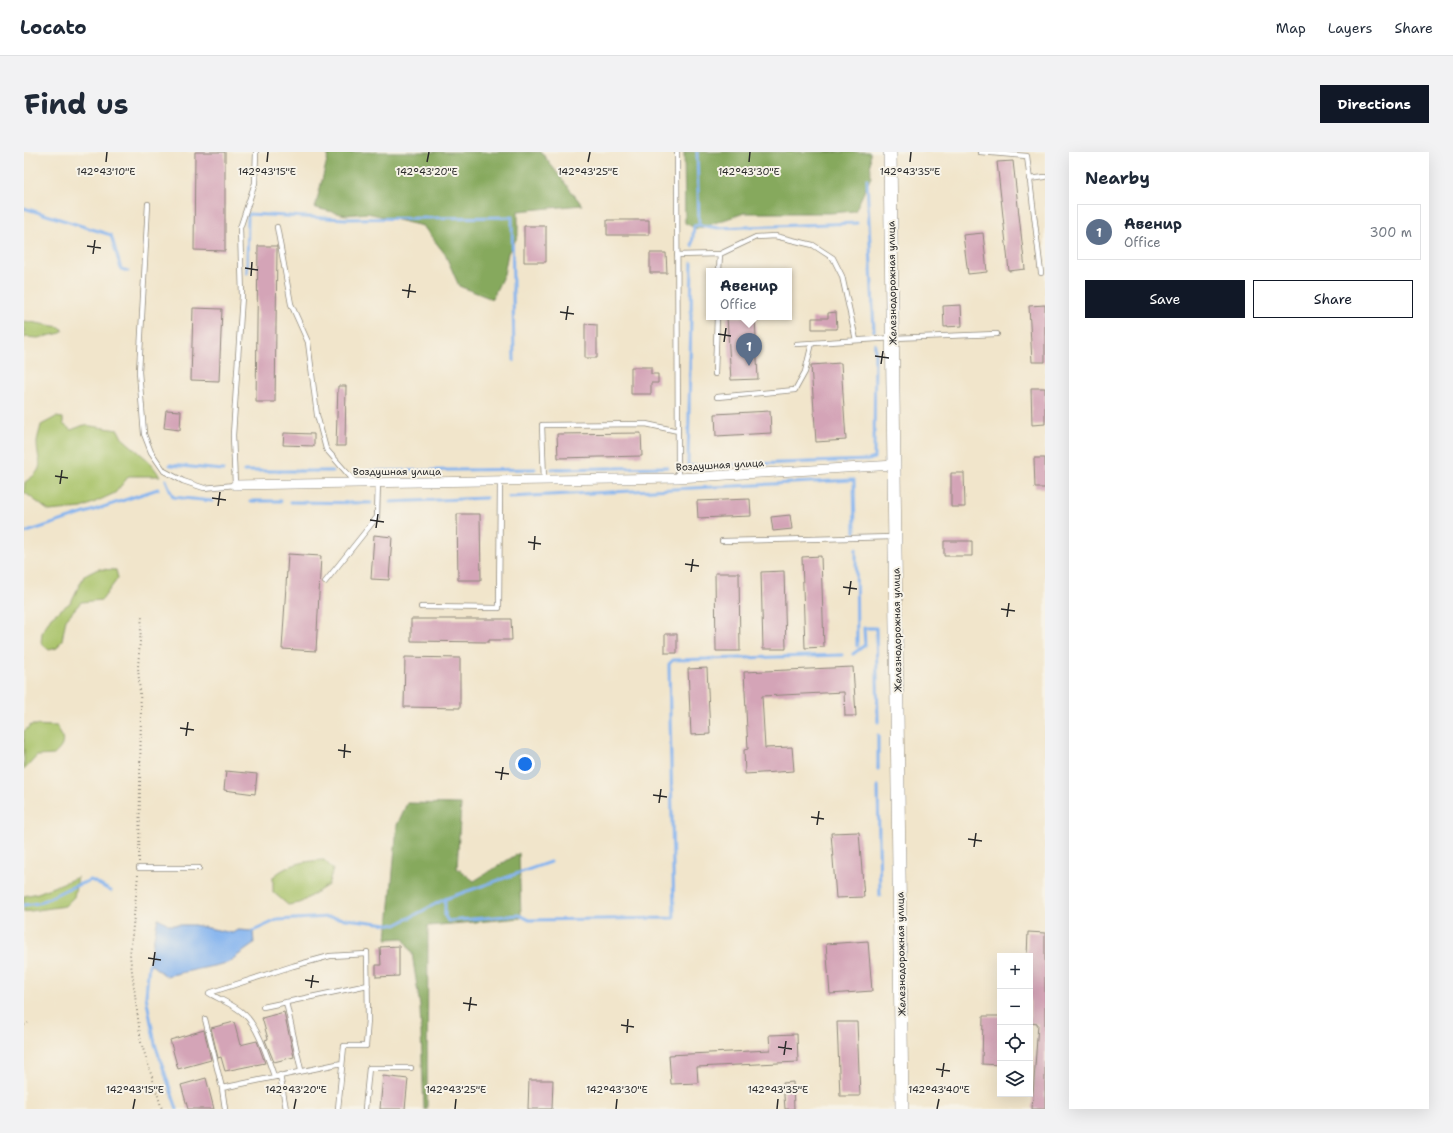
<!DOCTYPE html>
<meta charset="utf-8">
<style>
:root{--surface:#fff;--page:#f2f2f3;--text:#1f2937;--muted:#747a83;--line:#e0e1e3;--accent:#111827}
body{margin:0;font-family:"Shantell Sans",sans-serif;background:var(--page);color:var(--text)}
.controls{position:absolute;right:12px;bottom:12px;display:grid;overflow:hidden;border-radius:0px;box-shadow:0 4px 16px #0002}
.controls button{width:36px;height:36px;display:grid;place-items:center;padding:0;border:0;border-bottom:1px solid var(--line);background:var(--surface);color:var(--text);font:20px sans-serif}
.you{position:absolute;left:501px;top:612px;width:14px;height:14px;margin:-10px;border:3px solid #fff;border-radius:50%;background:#1a73e8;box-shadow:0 0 0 6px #1a73e833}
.badge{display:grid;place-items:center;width:26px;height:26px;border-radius:50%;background:var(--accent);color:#fff;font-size:13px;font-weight:700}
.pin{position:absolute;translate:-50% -33px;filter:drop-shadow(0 1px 2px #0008)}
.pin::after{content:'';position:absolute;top:21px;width:14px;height:12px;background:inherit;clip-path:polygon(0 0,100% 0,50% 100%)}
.popup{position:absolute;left:682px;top:116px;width:86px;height:52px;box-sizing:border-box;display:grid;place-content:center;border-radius:0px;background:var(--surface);filter:drop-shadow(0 1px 3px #0005);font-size:13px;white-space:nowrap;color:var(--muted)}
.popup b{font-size:15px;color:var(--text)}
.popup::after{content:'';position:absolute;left:50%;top:100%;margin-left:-8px;border:8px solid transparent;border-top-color:var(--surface)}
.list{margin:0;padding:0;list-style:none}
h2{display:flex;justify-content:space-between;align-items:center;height:52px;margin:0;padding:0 16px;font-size:17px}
h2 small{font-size:13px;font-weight:400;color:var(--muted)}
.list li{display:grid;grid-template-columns:26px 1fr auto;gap:12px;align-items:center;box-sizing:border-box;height:56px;margin:0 8px 8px;padding:0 8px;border:1px solid var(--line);border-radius:0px}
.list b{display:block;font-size:15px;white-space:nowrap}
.list p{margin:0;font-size:13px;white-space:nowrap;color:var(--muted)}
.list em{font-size:13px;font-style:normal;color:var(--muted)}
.actions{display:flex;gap:8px;padding:12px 16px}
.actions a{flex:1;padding:9px 0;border:1px solid var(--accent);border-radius:0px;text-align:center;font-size:14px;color:var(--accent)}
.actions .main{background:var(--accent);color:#fff}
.icon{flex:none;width:22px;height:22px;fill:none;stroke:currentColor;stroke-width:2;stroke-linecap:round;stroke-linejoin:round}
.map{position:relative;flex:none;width:1021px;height:957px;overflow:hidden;border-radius:0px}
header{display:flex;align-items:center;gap:24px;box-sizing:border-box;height:56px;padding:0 20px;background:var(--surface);border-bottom:1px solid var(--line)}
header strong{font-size:19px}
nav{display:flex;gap:22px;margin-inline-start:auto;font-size:14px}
.intro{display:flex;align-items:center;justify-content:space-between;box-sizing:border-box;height:96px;padding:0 24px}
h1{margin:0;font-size:28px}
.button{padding:10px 18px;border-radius:0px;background:var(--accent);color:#fff;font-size:14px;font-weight:700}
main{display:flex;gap:24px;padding:0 24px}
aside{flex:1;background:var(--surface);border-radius:0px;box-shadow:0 4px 16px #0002}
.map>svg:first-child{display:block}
</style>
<header>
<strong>Locato</strong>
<nav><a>Map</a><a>Layers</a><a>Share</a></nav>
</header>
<div class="intro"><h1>Find us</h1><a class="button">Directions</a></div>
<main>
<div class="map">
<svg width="1021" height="957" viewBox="0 0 1021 957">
<rect width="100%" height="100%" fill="#f7f3e8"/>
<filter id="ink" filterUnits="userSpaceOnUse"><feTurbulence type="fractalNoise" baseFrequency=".025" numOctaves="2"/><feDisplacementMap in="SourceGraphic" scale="8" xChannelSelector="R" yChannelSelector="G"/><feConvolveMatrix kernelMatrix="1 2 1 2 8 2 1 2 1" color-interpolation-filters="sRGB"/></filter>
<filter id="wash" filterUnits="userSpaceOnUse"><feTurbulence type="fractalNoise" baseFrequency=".012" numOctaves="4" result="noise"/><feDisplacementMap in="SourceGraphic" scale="16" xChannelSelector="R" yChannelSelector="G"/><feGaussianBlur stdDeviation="0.9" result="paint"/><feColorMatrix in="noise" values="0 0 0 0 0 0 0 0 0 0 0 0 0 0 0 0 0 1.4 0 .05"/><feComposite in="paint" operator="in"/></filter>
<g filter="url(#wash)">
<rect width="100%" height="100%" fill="#f1e5cb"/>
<path fill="#a9c369" stroke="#6a774a" d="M0,169L36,175L39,178L37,181L14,186L0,185Z
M32,265L39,266V272L47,278L60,273L94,278L98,286L125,309L136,324H105L91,341L58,356L25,359L0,340L1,330C24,315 13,311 13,291C13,286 16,278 17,273Z
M74,417L92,418L94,426L78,448L57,450L42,467L38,488L33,496L25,498L17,491L18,481L27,465L47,450L60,424Z
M7,573L33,574C40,588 42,592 30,603L13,604L0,618V579Z
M300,708L309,717L304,733L276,751L264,753L249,740V725C263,712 281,709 300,708Z
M54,725L50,745L41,754L0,760V744L14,741Z"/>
<path fill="#86a95d" stroke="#586a44" d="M305,0H517L558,53L494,59V84L484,101L480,122L468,147L435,134L421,102L399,74L343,61L322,63L291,56Z
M660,0H846L847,25L831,59L806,61H720L673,77L661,71Z
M383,651L437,652L433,716L450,729L495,701L497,766L404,774L403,957H400L396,855L388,801L379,786L363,787L373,673Z"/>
<path fill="#84b4ef" stroke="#58708d" d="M134,766L146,773H170L208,781L214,778L229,779L230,792L203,811L142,824L125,811Z"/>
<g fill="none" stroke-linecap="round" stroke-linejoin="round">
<path stroke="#84b4ef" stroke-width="3" d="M673,0L675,73
M843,27L850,179
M0,56L87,83L97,117L104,119
M668,94L670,74L675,73L694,76L833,71
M668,111L664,314L845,308L850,306L851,191
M223,121L224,62L322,67L488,65L490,209
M146,313L199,318
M528,317L643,315
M220,319H308
M344,319L511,317
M142,328L149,345L188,349
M485,345L830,328L831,380
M226,349H257
M267,350L347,351
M366,350L462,346
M0,381L134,337
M832,397L833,494
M829,502L841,493L840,476H852L854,570
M854,583V617
M854,634L856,744
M421,747V764L424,769L495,763L505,768L650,766L645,512L649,508L818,503
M0,753L15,751L43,737L67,728L87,739
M229,779L253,768L305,765L372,773L421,747L526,710
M125,811L122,844L131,892L153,957"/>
</g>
<g id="blocks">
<path fill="#d4a4b7" d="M171,0H201V99L170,98Z
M989,9L1001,117L985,119L973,10Z
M583,68H625V83H583Z
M500,74H522V110H500Z
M959,81L963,120L944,122L939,83Z
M234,94H253V98L251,250H232Z
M626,101H642L643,121H626Z
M937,153L938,174L920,175L919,154Z
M1021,153V210H1008L1005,154Z
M169,156L198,157L195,229L167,228Z
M812,160L813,177H788V166H804V161Z
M703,165H731L734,227L707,228Z
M561,172L573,173V206H561Z
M817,211L822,288L792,290L787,213Z
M607,215H627V222H634V231H627V242H607Z
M314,234H322L321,294H312Z
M1007,236H1021V272L1008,273Z
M142,258L157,259L156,278L140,276Z
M746,259L747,281L692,284L691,262Z
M260,281L290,282V294L259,293Z
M617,281L618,304L534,306L533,282Z
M1010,306H1021V336H1011Z
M927,321H940L941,355H927Z
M726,347L727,364L674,366L673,349Z
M433,362H456L457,428H434Z
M766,363L768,377L749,379L747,365Z
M350,383L368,385L365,428L347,427Z
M920,389H948V404H920Z
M264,402L297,404L292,499L258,497Z
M797,404L800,495L781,496L778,405Z
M760,419L762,497H739L737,420Z
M691,421H715L716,499H692Z
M387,467H487L488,488H465V490L387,489Z
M641,482H653V501H641Z
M381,505L436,506V556L380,555Z
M829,515L832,564H821L820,540L738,544L741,596L768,595L770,619L721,622L720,598L724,597L720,520Z
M683,516L686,582L667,583L664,517Z
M202,619L233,622L231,642L200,638Z
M835,680L840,745L812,746L807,681Z
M1004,780L1021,781V957H1008L1014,872L1006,871V804H1003Z
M844,789L848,839L806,842L802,792Z
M375,794V824L352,825V813H357L356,795Z
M260,860L270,905L250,910L241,888L244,887L238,866Z
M959,864H976V913L958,912Z
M210,870L216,893L233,889L241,911L201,919L197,905L194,906L187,876Z
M813,870H833L836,944H816Z
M180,878L187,908L154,917L146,888Z
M773,882L774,910L673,915L674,931L647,932L645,903L746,898L745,883Z
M359,924L384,927L381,957H356Z
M182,926L190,957H164L157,933Z
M505,928H529L528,957H504Z
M769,930L770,957H761L759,931Z"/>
</g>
</g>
<g filter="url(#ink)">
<use href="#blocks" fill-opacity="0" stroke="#8e887b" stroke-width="1"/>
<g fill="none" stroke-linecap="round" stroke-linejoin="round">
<g stroke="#8e887b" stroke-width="6">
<path id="lane" d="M653,0L654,326
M956,0L1003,4L1017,121
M1005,27L1021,25
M124,52L115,220L120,282L127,300L140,319L159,329L180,336L211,333L209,283L218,144L216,76L231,31L232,0
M253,75L267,152L284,190L293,263L302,297L331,330
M696,102L732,85L751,84L789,93L809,106L818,124L832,188
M653,103L696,102L695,119
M772,192L870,186L973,182
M691,222L693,165
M693,245L771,238L781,220L788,191
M520,329L518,273L622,272L654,279
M698,389L870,385
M301,430L353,365L354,329
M397,455L475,456L476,330
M115,716H175
M262,850L277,918
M239,855L344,833
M181,867L198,936
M256,923L262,957
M250,924C244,907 234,874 220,862C211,853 196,848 185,841L269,814L306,804L343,802
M201,957L198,936L318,911
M314,957L320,894H342L344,867L343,800
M341,957L345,916H387"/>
</g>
<g stroke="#8e887b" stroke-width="10">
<path id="street" d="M211,333L654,326L871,313"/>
</g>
<g stroke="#8e887b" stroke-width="14">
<path id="secondary" d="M866,0L878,957"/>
</g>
<path stroke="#8e887b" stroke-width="2" stroke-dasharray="1 3" stroke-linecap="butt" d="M115,710L117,555L114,515L118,463
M114,723L106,804L117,890L138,957
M0,873L4,871"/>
<use href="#lane" stroke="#fff" stroke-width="4.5"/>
<use href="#street" stroke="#fff" stroke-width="9"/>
<use href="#secondary" stroke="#fff" stroke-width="13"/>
</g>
</g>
<path fill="none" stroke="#2b2b2b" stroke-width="1.5" d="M82,10L83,0M243,10L244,0M403,10L405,0M564,10L566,0M725,10L726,0M886,10L887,0M63,94L77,96M69,102L71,88M221,116L234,118M227,124L228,110M378,138L392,140M384,146L386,132M536,160L550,162M542,168L544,154M694,182L707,184M700,190L702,176M851,204L865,206M857,212L859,199M31,324L44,326M36,332L38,318M188,346L202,348M194,354L196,340M346,368L360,370M352,376L354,362M504,390L517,392M510,398L511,384M661,412L675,414M667,420L669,407M819,435L833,437M825,443L827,429M977,457L991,459M983,465L985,451M156,576L170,578M162,584L164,570M314,598L327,600M320,606L321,592M471,620L485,622M477,628L479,615M629,643L643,645M635,651L637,637M787,665L800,667M793,673L795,659M944,687L958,689M950,695L952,681M124,806L137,808M129,814L131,800M281,828L295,830M287,836L289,823M439,851L453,853M445,859L447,845M597,873L610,875M603,881L604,867M754,895L768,897M760,903L762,889M912,917L926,919M918,925L920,911M109,957L111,947M270,957L272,947M431,957L432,947M592,957L593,947M753,957L754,947M913,957L915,947"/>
<g text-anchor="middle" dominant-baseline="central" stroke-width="4" stroke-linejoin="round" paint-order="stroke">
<g font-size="10" fill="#2b2b2b" stroke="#f7f3e8">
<text transform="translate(868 131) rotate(-91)">Железнодорожная улица</text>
<text transform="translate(696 313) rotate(-3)">Воздушная улица</text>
<text x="373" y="319">Воздушная улица</text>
<text transform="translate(873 478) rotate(-91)">Железнодорожная улица</text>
<text transform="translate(877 802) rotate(-91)">Железнодорожная улица</text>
</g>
</g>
<g font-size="10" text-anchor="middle" fill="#2b2b2b" stroke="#f7f3e8" stroke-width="4" stroke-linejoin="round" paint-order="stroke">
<text x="82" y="23">142°43'10"E</text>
<text x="243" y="23">142°43'15"E</text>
<text x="403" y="23">142°43'20"E</text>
<text x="564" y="23">142°43'25"E</text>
<text x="725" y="23">142°43'30"E</text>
<text x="886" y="23">142°43'35"E</text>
<text x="111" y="941">142°43'15"E</text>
<text x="272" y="941">142°43'20"E</text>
<text x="432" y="941">142°43'25"E</text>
<text x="593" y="941">142°43'30"E</text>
<text x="754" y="941">142°43'35"E</text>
<text x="915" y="941">142°43'40"E</text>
</g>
</svg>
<div class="controls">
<button>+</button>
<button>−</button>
<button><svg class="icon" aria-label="locate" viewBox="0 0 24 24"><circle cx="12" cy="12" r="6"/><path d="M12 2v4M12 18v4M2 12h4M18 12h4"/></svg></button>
<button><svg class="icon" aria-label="layers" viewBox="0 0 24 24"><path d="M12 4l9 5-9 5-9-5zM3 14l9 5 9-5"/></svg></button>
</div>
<div class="you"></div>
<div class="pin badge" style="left:725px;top:214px;background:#5c6f8a">1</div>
<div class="popup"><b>Авенир</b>Office</div>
</div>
<aside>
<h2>Nearby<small></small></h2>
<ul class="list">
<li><span class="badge" style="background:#5c6f8a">1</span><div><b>Авенир</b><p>Office</p></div><em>300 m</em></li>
</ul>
<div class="actions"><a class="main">Save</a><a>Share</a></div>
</aside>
</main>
